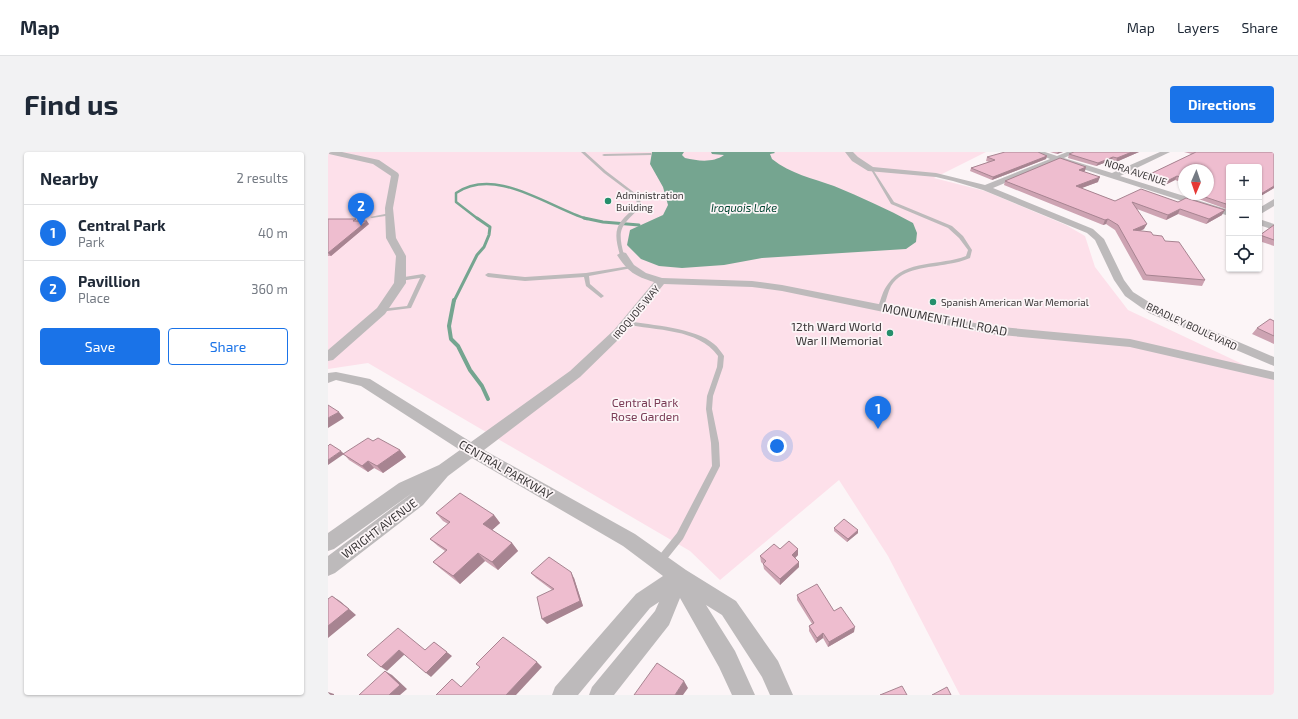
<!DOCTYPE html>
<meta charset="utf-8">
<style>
:root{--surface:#fff;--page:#f2f2f3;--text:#1f2937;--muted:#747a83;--line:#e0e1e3;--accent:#1a73e8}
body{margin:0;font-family:"Exo 2",sans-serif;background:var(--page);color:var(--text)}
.controls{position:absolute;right:12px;top:12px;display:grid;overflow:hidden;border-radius:4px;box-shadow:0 1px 3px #0004}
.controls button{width:36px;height:36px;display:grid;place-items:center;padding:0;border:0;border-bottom:1px solid var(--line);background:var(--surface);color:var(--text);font:20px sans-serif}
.compass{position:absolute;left:850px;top:12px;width:36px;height:36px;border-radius:50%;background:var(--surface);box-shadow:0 1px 3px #0004;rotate:182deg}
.you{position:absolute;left:449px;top:294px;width:14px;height:14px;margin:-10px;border:3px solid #fff;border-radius:50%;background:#1a73e8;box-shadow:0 0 0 6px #1a73e833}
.badge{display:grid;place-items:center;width:26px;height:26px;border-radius:50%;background:var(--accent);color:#fff;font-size:13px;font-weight:700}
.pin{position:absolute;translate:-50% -33px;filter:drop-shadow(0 1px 2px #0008)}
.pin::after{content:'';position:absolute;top:21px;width:14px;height:12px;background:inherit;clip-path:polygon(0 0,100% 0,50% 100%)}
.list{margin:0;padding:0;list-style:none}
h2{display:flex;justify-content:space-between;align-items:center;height:52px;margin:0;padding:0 16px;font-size:17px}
h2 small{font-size:13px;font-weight:400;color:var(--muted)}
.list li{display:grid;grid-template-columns:26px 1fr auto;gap:12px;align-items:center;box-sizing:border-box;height:56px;padding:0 16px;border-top:1px solid var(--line)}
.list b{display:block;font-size:15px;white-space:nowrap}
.list p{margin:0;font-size:13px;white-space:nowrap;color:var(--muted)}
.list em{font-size:13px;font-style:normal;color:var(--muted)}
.actions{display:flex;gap:8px;padding:12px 16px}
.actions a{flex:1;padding:9px 0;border:1px solid var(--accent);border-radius:4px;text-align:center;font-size:14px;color:var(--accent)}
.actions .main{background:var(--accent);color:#fff}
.icon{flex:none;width:22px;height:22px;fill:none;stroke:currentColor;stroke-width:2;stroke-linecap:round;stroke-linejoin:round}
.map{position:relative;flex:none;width:946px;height:543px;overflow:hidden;border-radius:4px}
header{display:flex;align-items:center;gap:24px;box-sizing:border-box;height:56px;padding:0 20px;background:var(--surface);border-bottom:1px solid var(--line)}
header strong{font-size:19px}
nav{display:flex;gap:22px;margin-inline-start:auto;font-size:14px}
.intro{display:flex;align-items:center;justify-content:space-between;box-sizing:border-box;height:96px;padding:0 24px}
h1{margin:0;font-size:28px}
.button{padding:10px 18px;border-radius:4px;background:var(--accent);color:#fff;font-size:14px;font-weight:700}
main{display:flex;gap:24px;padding:0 24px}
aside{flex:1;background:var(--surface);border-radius:4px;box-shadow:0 1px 3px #0004}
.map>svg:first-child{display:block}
</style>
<header>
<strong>Map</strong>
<nav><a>Map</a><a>Layers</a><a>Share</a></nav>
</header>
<div class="intro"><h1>Find us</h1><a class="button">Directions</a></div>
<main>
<aside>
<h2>Nearby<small>2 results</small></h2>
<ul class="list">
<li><span class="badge">1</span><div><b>Central Park</b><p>Park</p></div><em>40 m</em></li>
<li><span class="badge">2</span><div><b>Pavillion</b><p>Place</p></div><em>360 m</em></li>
</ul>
<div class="actions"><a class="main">Save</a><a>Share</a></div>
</aside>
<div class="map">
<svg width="946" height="543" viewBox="0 0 946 543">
<rect width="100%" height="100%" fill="#fcf5f7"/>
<path fill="#fde0ea" d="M0,0H658L606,26L657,39L738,73L757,84L767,115L800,158L946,227V543H632L560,404L511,328L392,428L362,399L40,211L0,217Z"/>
<path fill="#75a590" d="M324,0H356L354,3L357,6C370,9 385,11 396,3L384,2L383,0H446L447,1L442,2L444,7C463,22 484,26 506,34C533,45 559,57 585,71L589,81L588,90L578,97L434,106L396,113L354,116L331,114L313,107L299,93L302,78L335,63L340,53L335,35L322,12Z"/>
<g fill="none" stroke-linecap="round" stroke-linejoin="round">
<path stroke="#75a590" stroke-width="2.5" d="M150,67L128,50V41C168,14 220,55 259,67"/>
<path stroke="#75a590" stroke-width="3" d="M256,66L275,70L311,73
M126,149L149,103L156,95L161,83L162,75L149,66"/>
<path stroke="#75a590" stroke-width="4" d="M126,148L121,174L123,187L130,194L142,218L154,234L160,247"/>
<path fill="#bdbabb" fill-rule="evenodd" d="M253,0H257L278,19L312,45L313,54C295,74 288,74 296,103V104L292,103C284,76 289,71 309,54L308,45L276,21Z
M323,1L324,3L276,4L274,3L276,2Z
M542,16H544L566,50L624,74L635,84L644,98L642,106C635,109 628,111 620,112C601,116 575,115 563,134C560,140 558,148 556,155L553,157L550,155C553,147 555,138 560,132C577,107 613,114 638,104L640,98L631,86L620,76L563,52Z
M62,61L64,62V63L44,66L42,65Z
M302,114L304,115V116L261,124L262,132L276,144L273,146L258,134L256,125L197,129L160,125L157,123L160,121L197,125L258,121Z
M95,122L98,124L83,156L51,160V158L53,157L79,154L92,126L72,129L69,127L70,126Z
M299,169C323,173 368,176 386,192C390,195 393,200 396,204L395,215L385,244L384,257L391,291L392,314L355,387L335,412L332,413L329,412L328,409L329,406L349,381L384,314L383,291L378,257L379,244L389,215L390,204C370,176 328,179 297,172L296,171Z"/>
<path fill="#bdbabb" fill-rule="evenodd" d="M0,0H14L51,8L70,21L71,23L65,56L68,86L78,104V131L57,162L5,208L0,209V198L49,156L66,131L68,104L58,86L57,56L63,24L45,12L1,2Z
M517,0H525L530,5L545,15L608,21L657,33L722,7L705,0H717L729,4L739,0H749L736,6L784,21L832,0H842L792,24L901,58V64L730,9L665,36L765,77L776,87L796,128L805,140L829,155L946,205V214L821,161L797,144L786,128L767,88L759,81L655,38L625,29L608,25L540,19L524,9Z
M946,47V54L931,63V56Z
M931,67L946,72V78L931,73Z
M294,100L298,101L306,113L318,121L334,126L424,129L454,133L662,174L802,187L946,220V228L802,195L662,182L454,139L424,135L336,132L294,184L252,225L156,298L307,382L358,418L408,449L450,509L465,543H442L434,525L394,463L378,453L407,499L427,543H404L391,515L352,446L341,473L286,543H261L264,535L327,459L331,450L322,456L250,543H224L227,535L308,442L335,424L295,394L144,306L120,324L95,353L7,421L0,424V404L87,339L6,397L0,399V381L71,331L111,313L132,298L33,234L8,228L0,231V221L8,220L42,227L143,290L242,219L286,178L326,130C307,124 300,120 289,103Z"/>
</g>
<path fill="#cda3b2" d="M722,0H735L729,2Z
M811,0L788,10L784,8L768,14L740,6L741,2Z
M856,0H946V36L931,45V15H901V58L865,45L867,42H880V18H856V31L847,28L837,33L819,27L820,23L864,2Z
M719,4L718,7L664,28L642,19L643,16L661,10L658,9L659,5Z
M758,15L756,19L770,30L753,36L787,49L850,50L894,63L878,72L850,62L838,68L809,57L816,77L812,79L825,83L837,89L877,128L874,134L815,128L787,78L778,72L775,73L676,33L677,29Z
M0,67L29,69L41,72L3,104H0Z
M946,73V94L931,89V85L932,83Z
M946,169V192L924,182L929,176Z
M45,289L72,298L78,305L55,321L46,316L40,320L21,308L13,299L15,302Z
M108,361L166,363L172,371L164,378L184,391L190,399L170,418L157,409L132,432L113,417L105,410L117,399L110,394L102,387L120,372L115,369Z
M506,376L530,381L519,390L506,379Z
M452,397H470V403L467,406L471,415L452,433L436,417L435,412L433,410L432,404Z
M203,421L246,426L255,454L219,472L224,438L208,426Z
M469,443L506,459L526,480L500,495L495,486L488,491L481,479V474L484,472L469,448Z"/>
<path fill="#a78491" d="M730,0H735L729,2Z
M804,0H811L788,10L789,6Z
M719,4L718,7L664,28L665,25Z
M785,5L784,8L768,14L770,11Z
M758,15L757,19L749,22L751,18Z
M849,24L847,28L837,33L839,29Z
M772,25L770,30L746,39L748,34Z
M946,34V36L931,45V43Z
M852,57L850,62L838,68L840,63Z
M897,58L894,63L878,72L881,67Z
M780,67L778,72L775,73L777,68Z
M39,69L41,72L3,104L0,101Z
M819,72L816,77L803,83L805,78Z
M11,260L16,266L0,276V266Z
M72,298L78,305L55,321L49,314Z
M13,299L16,302L0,313V308Z
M40,309L46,316L40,320L34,314Z
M166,363L172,371L162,380L155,372Z
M530,378V381L519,390L520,387Z
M184,391L190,399L170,418L164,410Z
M470,397V403L464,409V403Z
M150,401L157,409L132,432L125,424Z
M471,410V415L452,433V427Z
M243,420L246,426L255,454L219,472L214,467Z
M4,444L12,449L28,463L0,486V474Z
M527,475L526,480L500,495L501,490Z
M495,481V486L488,491L489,486Z
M106,490L124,504L103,525L98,521Z
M71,498L77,502L59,519L53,515Z
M209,510L214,515L188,543H178Z
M57,519L64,523L79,537L72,543H61Z
M356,529L360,536L355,543H347Z
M0,540L6,542V543H2L0,541Z"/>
<path fill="#eebdcf" stroke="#a78491" d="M677,0H710L719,4L665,25L643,16L667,8L659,5Z
M746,0H804L789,6L785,5L770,11L741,2Z
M868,0H946V34L931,43V15H901V53L868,42H880V34H881H880V18H856V27L849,24L839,29L820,23Z
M732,6L758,15L751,18L772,25L748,34L787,49L813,37L850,50L858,46L897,58L881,67L852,57L840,63L804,50L819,72L805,78L823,80L825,83L834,84L837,89L851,90L877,128L818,123L790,73L780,67L777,68L677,29Z
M0,67H28L25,69H39L0,101Z
M946,73V88L932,83Z
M942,167L946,169V184L929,176Z
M0,253L11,260L0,266Z
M40,286L45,289L50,286L72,298L49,314L40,309L34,314L15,302Z
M2,292L13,299L0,308V294Z
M132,341L166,363L155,372L184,391L164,410L150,401L125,424L105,410L119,398L102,387L122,370L108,361Z
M516,367L530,378L520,387L506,376Z
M461,389L470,397L464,403L471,410L452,427L435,412L438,409L432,404L446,392L452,397Z
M221,405L243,420L252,449L214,467L209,445L226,437L203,421Z
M489,432L506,459L513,455L527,475L501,490L495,481L489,486L481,474L486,471L469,443Z
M4,444L21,457L0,474V447Z
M70,476L97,498L106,490L119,500L98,521L71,498L53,515L39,503Z
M175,485L209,510L178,543H108L124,527L133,535L152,515L148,512Z
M329,511L356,529L347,543H306Z
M57,519L72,533L61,543H31Z
M574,534L579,543H552Z
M619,535L623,543H604Z"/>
<g fill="#258e6b" stroke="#fcf5f7" stroke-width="1.5">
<circle cx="280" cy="49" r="4"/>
<circle cx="605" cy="150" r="4"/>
<circle cx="562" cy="181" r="4"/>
</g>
<g text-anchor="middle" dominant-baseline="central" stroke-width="3.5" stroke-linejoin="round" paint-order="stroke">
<g font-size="10" fill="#3a3738" stroke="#fcf5f7">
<text transform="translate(808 20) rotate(18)">NORA AVENUE</text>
<text transform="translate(308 160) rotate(-50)">IROQUOIS WAY</text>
<text transform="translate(864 174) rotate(25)">BRADLEY BOULEVARD</text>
</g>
<g font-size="10" fill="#3a3738" stroke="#fcf5f7" text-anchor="start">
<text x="288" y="43">Administration<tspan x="288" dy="12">Building</tspan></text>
<text x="613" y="150">Spanish American War Memorial</text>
</g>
<g font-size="11" font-style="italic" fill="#004631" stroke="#fcf5f7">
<text x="416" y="55">Iroquois Lake</text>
</g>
<g font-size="12" fill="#3a3738" stroke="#fcf5f7">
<text transform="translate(617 167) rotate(11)">MONUMENT HILL ROAD</text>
<text transform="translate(178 317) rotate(30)">CENTRAL PARKWAY</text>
<text transform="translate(51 376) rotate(-37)">WRIGHT AVENUE</text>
</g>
<g font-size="12" fill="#3a3738" stroke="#fcf5f7" text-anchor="end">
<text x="554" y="174">12th Ward World<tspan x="554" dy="14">War II Memorial</tspan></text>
</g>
<g font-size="12" fill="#7b3d57" stroke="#fcf5f7">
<text x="317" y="250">Central Park<tspan x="317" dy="14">Rose Garden</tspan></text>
</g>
</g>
</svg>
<div class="controls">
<button>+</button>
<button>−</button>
<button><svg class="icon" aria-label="locate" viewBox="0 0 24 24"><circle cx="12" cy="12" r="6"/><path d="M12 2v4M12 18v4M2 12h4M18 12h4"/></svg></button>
</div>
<svg class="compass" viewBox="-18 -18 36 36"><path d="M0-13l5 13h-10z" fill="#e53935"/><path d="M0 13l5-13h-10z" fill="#747a83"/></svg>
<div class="you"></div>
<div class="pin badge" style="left:550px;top:277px">1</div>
<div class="pin badge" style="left:33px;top:74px">2</div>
</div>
</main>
